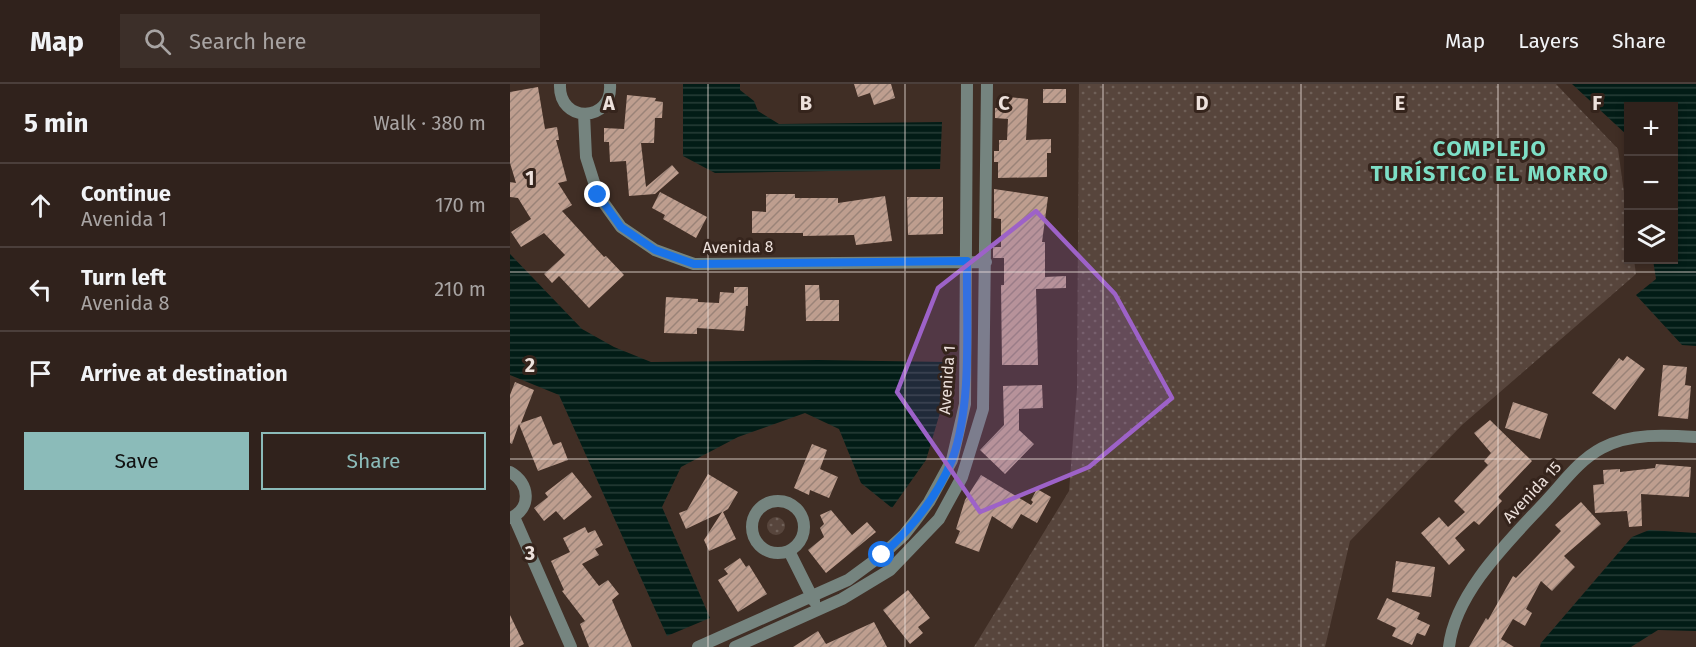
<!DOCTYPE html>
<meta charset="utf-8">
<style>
:root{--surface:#30221c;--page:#3c2f29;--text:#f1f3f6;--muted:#a8a4a3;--line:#4b3f3b;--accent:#8bbbb9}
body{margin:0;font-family:"Fira Sans",sans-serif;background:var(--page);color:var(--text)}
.controls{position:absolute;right:18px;top:18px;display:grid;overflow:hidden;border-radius:0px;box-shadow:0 3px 9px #0003}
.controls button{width:54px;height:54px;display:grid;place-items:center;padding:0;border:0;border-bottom:2px solid var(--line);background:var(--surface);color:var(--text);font:30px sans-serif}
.stop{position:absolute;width:18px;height:18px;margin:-14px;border:4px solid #1a73e8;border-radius:50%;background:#fff}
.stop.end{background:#1a73e8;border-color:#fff;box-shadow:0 2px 6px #0008}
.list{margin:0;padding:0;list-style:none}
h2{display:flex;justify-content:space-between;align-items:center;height:78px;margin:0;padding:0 24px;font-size:26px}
h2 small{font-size:20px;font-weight:400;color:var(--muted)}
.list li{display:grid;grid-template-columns:39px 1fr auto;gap:18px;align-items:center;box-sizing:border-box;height:84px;padding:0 24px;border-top:2px solid var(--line)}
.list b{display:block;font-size:22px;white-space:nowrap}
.list p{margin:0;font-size:20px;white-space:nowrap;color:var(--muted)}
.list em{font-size:20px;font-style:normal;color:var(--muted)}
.actions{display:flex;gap:12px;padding:18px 24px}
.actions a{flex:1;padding:14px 0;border:2px solid var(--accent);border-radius:0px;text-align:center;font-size:21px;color:var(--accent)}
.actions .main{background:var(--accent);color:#111}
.icon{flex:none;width:33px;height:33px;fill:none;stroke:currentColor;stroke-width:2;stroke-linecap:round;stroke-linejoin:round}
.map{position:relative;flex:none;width:1186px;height:563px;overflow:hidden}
header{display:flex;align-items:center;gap:36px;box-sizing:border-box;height:84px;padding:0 30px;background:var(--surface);border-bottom:2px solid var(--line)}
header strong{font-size:28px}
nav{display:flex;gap:33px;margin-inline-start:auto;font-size:21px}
.search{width:420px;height:54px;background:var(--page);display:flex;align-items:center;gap:15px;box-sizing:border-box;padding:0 21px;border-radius:0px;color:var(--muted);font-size:22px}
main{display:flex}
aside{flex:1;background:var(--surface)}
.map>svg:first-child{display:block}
</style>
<header>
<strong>Map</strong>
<div class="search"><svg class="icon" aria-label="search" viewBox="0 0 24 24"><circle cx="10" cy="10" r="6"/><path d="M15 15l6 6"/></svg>Search here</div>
<nav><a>Map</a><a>Layers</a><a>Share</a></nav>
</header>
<main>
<aside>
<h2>5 min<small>Walk · 380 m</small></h2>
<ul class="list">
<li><svg class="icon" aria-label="ahead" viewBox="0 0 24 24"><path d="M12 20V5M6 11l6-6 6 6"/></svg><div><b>Continue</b><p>Avenida 1</p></div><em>170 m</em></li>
<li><svg class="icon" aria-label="left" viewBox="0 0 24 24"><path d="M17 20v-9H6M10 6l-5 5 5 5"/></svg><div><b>Turn left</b><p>Avenida 8</p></div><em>210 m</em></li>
<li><svg class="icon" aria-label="arrive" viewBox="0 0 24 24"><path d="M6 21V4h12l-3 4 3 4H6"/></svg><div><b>Arrive at destination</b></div></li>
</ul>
<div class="actions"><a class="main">Save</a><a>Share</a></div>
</aside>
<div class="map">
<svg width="1186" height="563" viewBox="0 0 1186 563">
<defs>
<pattern id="grass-dots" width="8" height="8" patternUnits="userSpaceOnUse" patternTransform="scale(1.5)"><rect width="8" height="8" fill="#57453c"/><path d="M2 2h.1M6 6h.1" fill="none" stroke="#6f6058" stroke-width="1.8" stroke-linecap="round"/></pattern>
<pattern id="water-rules" width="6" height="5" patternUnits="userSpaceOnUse" patternTransform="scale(1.5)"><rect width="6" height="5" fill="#021c16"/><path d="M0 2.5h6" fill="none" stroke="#273d37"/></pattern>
<pattern id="building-hatch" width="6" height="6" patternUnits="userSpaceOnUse" patternTransform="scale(1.5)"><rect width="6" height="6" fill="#be9e8f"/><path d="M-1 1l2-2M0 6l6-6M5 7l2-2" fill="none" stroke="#9a8378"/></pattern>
</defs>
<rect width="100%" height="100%" fill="#402e25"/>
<path fill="url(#grass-dots)" d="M569,0H1046L1108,65L1118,138V176H1124L1126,190L952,341L840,457L815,563H464L559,407L567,305Z
M257 442a9 9 0 1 1 18 0a9 9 0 1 1-18 0Z"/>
<path fill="url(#water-rules)" d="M173,0H230V6L244,17L248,27L269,40L432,38L430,85L205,89L173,72Z
M1062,0H1186V262L1172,261L1126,211L1146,195L1143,176H1164V22H1118V52Z
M0,170L72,245L104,263L141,278L308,276L436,278L437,305L416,376L382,424L351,399L329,345L295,329L228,353L171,383L152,423L200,534L157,552L49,311L0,291Z
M1139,446L1186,449V547L1148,546L1121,563H1030L1031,559L1122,453Z"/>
<path fill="url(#building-hatch)" d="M344,0H381L385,14L364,21L360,9L348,13Z
M28,3L35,45L47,43L49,56H46L57,97L48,99L62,121L52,127L94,173L96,172L114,191L79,224L49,192L42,199L34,190L55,171L34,149L11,163L1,148L21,135L8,114L0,113V98L6,99L0,79V8Z
M533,5H556V19H533Z
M117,11L146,14L145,17L153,18L152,34H145L144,59H131L136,103L162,81L169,89L145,110L119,112L116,77L100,78L99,58H94V44L114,45Z
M499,13L518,15L516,56L541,55V69H537V93L488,94V78H484V67H489V56H497L498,35L485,34V24L498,25Z
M484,105L538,113L532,158H535V193L556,192V204L526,205L528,281H492L491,201H494V174H483V163H491V135L484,134Z
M150,108L197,133L186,154L153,135L155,131L142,124Z
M256,110H285V114H328V119L375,112L382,157L346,161L344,151L293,152V149H242V127L256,128Z
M397,113H433V150L398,151Z
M295,201H309L310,216H329V237H296Z
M224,203H238V222H236L234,247L187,244V250L154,249L156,213L188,215V218L209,219L210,208L224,209Z
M1117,272L1135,285L1105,326L1082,309L1109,274L1113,277Z
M1153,281L1177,283L1175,301L1181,302L1178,335L1148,332Z
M5,298L24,306L11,339L31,332L43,361L51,358L58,376L28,387L9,340L2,360L0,359V311Z
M532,301L533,324L509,325V346L524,360L495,390L470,366L494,341L493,302Z
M1003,318L1038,330L1030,355L995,344Z
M980,336L1022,377L988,413L992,417L969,441L964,437L945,454L955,466L939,481L911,449L929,433L938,443L955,428L944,417L978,381L974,377L981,369L964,349Z
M302,360L317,366L310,385L328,393L319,414L300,406L299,411L284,404Z
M1146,380L1181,383L1179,413L1131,410L1132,442L1119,443L1117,427L1085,429L1083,401L1094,400L1093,386L1110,385V388L1145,384Z
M62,388L82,413L54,436L46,427L34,437L24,424L38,413L35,409Z
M198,390L228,408L218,425L213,428L226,455L199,467L194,456L212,428L176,445L169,429L177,426Z
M471,391L521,421L523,418L521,416L527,405L541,413L527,439L511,430L502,445L482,432L469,468L445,459L450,447L446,445L455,416Z
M1071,418L1091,440L1054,472L1065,483L1042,507L1031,497L1016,525L1022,529L1015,542L1003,535L991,555L1004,563H959L976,534L978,536L1003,492L1006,494L1051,447L1045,441Z
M321,426L342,451L357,438L366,448L316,489L298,466L314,453L310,444L314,440L310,431Z
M75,443L78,449L85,446L93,461L85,465L89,471L72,480L89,502L98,496L109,510L102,516L122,563H79L70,540L75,537L52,507L54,506L41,477L60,468L53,454Z
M230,474L236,483L239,481L257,510L228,528L208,496L218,490L214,485Z
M886,477L925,483L921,513L882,508Z
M398,506L420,534L408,543L413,549L400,560L373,526Z
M877,514L910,529L907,535L920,541L915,552L907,549L902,561L882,552L886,544L867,535Z
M0,531L14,560L8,563H0Z
M364,538L377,563H283L308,547L316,560Z"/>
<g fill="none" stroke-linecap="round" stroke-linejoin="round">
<path stroke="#75847f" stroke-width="12" d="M50,0C48,40 103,39 100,0
M74,30L76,73L88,111L111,143L145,166L184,180L476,178
M0,388C20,399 22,425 0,434
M242 443a26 26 0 1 1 52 0a26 26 0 1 1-52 0Z
M4,433L61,563
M279,467L304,517
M188,563L338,496L372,471L394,451L405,437L419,418L442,376L455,320L457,0
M225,563L332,515L380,486L429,435L452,393L473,325L477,0
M939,563C945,508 1000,456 1036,417C1053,399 1069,376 1092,364C1120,349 1155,351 1186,353"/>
</g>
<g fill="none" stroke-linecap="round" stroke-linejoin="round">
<path stroke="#1a73e8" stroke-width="8" d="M88,111L111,143L145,166L184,180L457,177C456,237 463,320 442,376C427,413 401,445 372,471"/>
</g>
<path fill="#9d62c8" fill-opacity="0.2" stroke="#9d62c8" stroke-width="4.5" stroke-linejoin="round" d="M526,127L605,210L662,314L579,383L470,428L387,308L428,204Z"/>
<path fill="none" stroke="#ede1dc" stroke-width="1.5" stroke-opacity="0.55" d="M198,0V563M395,0V563M593,0V563M791,0V563M988,0V563M0,188H1186M0,375H1186"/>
<g text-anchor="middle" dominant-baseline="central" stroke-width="6" stroke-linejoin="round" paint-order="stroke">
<g font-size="16" fill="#ede1dc" stroke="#35241c">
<text transform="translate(228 163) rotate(-1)">Avenida 8</text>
<text transform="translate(437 296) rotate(-86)">Avenida 1</text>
<text transform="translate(1022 408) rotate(-47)">Avenida 15</text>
</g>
<g font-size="22" font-weight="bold" letter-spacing="1.5" fill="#7ddfc6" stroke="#35241c">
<text x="980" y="64">COMPLEJO<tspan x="980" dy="25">TURÍSTICO EL MORRO</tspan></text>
</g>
</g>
<g font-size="20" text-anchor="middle" font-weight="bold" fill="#ede1dc" stroke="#35241c" stroke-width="6" stroke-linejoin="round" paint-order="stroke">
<text x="99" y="26">A</text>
<text x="296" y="26">B</text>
<text x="494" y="26">C</text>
<text x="692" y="26">D</text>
<text x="890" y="26">E</text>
<text x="1087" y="26">F</text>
<text x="20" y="101">1</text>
<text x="20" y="288">2</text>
<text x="20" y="476">3</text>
</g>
</svg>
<div class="controls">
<button>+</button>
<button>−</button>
<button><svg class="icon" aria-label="layers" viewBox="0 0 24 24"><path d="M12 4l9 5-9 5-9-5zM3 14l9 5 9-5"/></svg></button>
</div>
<div class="stop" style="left:372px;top:471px"></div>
<div class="stop end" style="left:88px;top:111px"></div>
</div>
</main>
